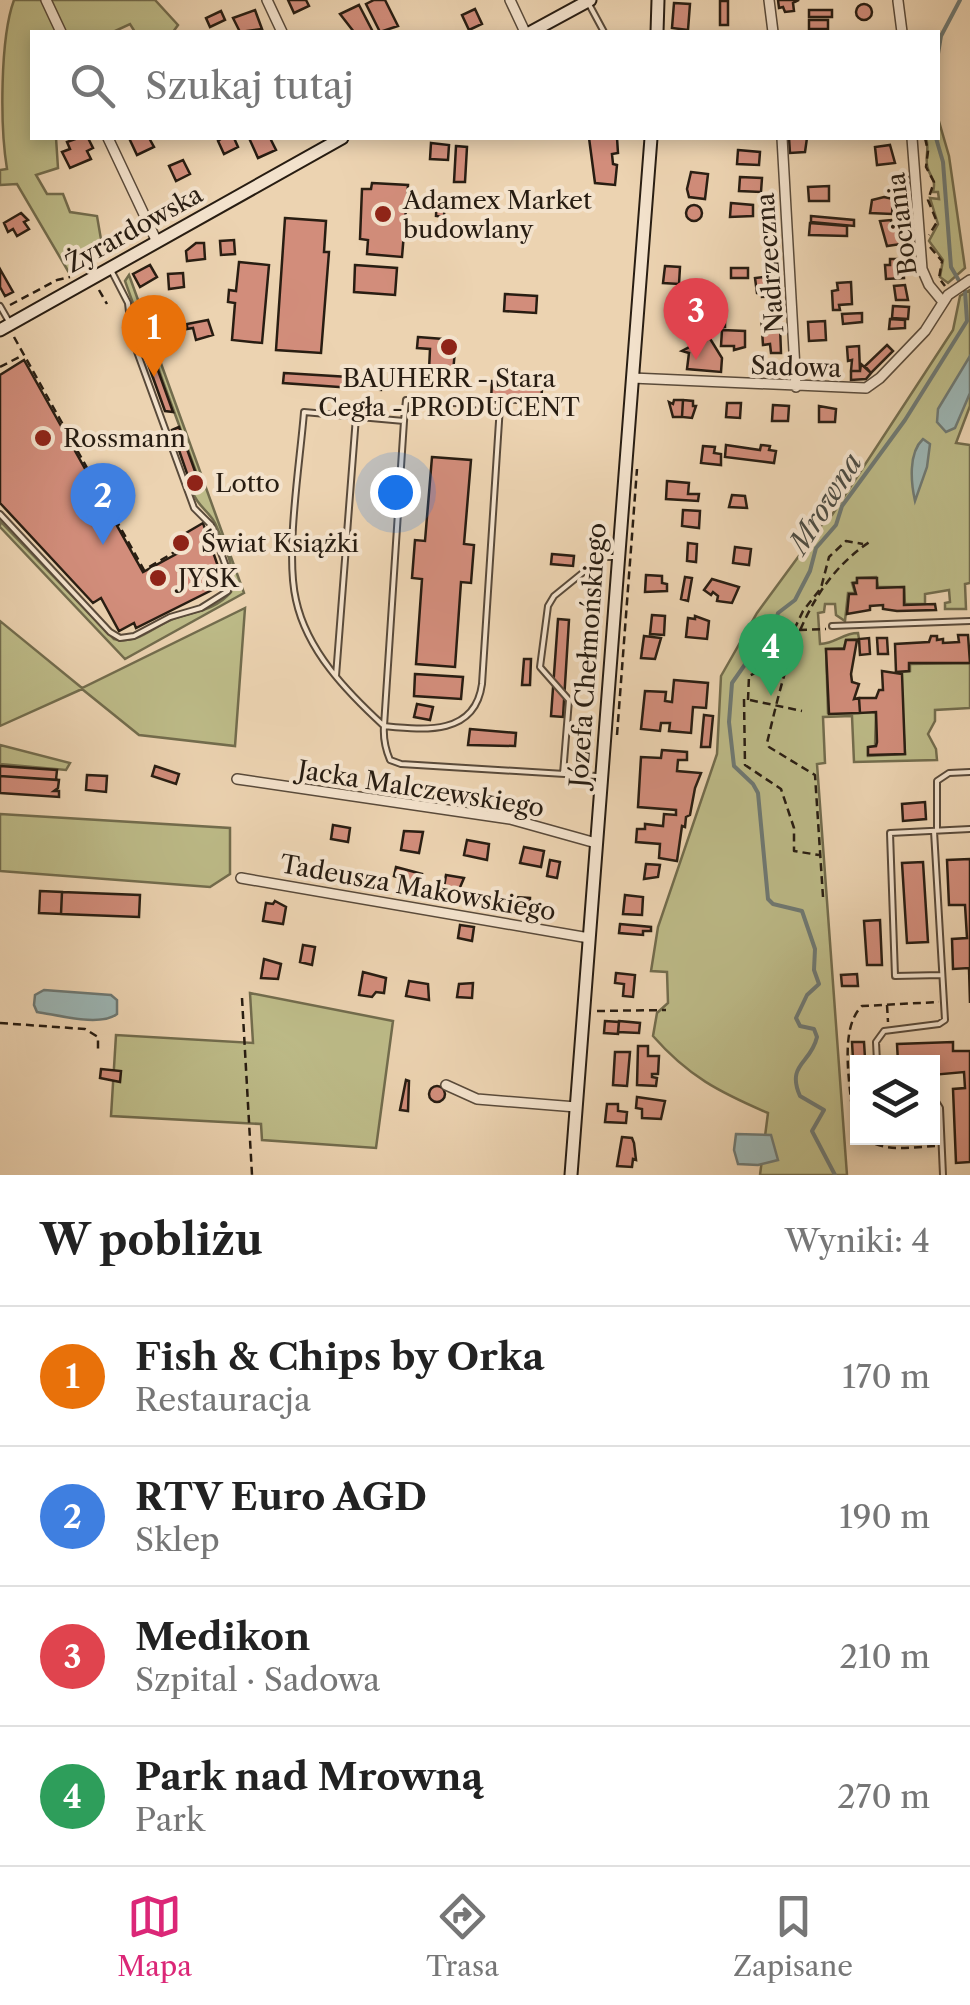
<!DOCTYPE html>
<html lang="pl">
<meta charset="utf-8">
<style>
:root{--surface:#fff;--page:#f6f6f6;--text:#222;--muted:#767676;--line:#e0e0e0;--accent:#db2777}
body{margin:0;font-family:"Libre Caslon Text",serif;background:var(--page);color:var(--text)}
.controls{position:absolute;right:30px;bottom:30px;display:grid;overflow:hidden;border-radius:0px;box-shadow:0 5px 15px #0003}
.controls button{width:90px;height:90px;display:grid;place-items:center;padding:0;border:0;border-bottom:2px solid var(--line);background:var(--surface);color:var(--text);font:50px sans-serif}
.you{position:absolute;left:395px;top:492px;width:35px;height:35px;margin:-25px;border:8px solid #fff;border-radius:50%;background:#1a73e8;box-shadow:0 0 0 15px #1a73e833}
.badge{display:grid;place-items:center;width:65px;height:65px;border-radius:50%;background:var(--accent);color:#fff;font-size:32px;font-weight:700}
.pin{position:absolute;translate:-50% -82px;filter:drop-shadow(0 2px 5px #0008)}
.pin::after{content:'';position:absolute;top:52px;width:35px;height:30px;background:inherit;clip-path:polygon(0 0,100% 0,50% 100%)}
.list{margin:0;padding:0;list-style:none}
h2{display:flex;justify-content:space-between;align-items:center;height:130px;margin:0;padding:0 40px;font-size:42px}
h2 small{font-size:32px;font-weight:400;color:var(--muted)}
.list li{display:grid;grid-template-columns:65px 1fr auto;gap:30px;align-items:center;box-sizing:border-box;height:140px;padding:0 40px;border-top:2px solid var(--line)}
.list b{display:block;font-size:38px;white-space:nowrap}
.list p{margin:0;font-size:32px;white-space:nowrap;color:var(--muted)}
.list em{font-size:32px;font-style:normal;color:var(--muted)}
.icon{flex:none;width:55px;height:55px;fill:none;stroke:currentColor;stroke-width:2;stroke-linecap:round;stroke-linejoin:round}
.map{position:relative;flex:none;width:970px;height:1175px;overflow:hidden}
.search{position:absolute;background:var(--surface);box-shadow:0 5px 15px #0003;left:30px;right:30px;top:30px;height:110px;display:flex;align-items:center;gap:25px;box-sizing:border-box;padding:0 35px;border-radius:0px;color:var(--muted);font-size:38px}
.sheet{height:690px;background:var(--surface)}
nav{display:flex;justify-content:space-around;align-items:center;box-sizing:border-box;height:140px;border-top:2px solid var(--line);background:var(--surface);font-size:28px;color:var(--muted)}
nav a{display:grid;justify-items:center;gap:5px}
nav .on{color:var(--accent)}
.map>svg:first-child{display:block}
</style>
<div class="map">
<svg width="970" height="1175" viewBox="0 0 970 1175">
<rect width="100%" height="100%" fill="#ecd3b1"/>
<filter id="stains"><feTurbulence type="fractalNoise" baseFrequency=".002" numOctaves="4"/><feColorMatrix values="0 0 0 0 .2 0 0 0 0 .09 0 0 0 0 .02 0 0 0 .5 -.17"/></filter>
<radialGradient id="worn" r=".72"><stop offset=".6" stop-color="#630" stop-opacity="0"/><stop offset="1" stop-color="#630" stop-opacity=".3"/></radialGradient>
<path fill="#bdbb88" stroke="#726c4d" stroke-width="2.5" d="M14,0H155L178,25L173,32H135L130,24L113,32H32V138H56L58,168L36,175L47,194H63L70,212L97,216L103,251L68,271L17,184L0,185V170L7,169C0,127 0,38 14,0Z
M938,118L949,156L965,268L948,283L940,277L943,260L929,241L938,224L930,198L939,199L938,192H933C936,180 932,180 928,169C924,159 930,149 926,138H938Z
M129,275L244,593L125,659L0,527V521L114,639C138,645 152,627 173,619C194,611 215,611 231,592C238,573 223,541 215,523C208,510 198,507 192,491L201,485L146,335L136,337L134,306L125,281Z
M970,290V406L956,443L970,445V583L965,584L966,609H945V603L950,602L949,590L925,594V604H905L904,587H878L876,577L857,578V582L852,583L855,593H848L845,621L836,615L835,604H825L824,612L818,613L820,644C836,643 843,633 858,633L859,639L846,640L844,648L826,649L828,713L876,712L875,746L868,747V756L905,754L900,672L910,671V664L970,663V708L935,710V721L928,734L936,749L937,760L854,762L852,716L823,717L825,763L817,764L847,1175H760L768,1113C719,1092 688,1076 653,1036L657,1013L668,1003L667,972L651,971L658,927L717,754L721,676L757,613L829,515H832L953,330L960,296Z
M245,608L235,746L139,735L82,689L0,726V621L82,688Z
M0,745L70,763L66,770L0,764Z
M0,814L230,828V874L210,887L0,871Z
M250,993L393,1021L376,1148L262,1140L261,1124L111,1116L116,1035L253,1043Z"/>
<path fill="#9cb6b5" stroke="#6e7974" stroke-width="2.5" d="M970,356V393L955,428L946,432L937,422L938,409Z
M923,439L930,444L927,467L915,501C911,483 908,453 923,439Z
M44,990L111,995L117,1000V1014C100,1027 58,1015 37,1012L34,1005L35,995Z
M736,1134L771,1135L778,1160L758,1165L738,1164L734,1150Z"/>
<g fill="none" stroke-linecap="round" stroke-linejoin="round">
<path stroke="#6e7974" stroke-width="4" d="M938,54L941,36L960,0
M835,1175L812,1131L824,1110L800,1096C786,1064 811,1064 817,1037L814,1029L800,1026L796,1018L807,995L819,984L814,970L815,949L802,911L773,904L768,899L758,793L753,784L734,766L729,722L732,683L746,663L757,654L761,639L775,624L778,613L795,600L810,571L816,548L836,525L842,506L905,420L967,321L965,291L951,267L943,162L936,138"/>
</g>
<path fill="#d28d7b" stroke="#281d12" stroke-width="2.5" d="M288,0H306L309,6L294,13Z
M374,0H385L398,26L380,32L366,4Z
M778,0H799L793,3L794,11L785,12L783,7L779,8Z
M720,1H728V25H720Z
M674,3L690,4L688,30L672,28Z
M856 12a8 8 0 1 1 16 0a8 8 0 1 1-16 0Z
M359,5L373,32H354L340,14Z
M475,9L482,24L469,30L462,15Z
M255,10L262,29L240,32L233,18Z
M809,10H832V17H809Z
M221,11L225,20L210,27L206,18Z
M809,20H828V29H809Z
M78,138H88L93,148L87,151L91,159L70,168L62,152L70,149L67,142Z
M129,138H149L154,147L137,155Z
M222,138H234L238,147L224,154L218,141Z
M249,138H270L276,150L258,158Z
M589,138H617L618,153L612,154L613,164L617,165L615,185L595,183Z
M789,138H807L805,152L790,153Z
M431,143L449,145L448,160L430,159Z
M890,145L895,163L877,165L875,147Z
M456,146L467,147L465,182H454Z
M738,150L760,152L759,165L737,164Z
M183,160L190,174L176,181L169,166Z
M691,172L708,174L705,199L689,197L687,189Z
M740,177L762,178L761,192L739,191Z
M894,177H909V198H894Z
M372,183L408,185L402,257L367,254L368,240L360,239L362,189H371Z
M829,186V201H809L808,187Z
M437,195L445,196L444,217L436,216Z
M884,197L893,199L892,214L870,213L872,200Z
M731,203L753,205V216L730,217Z
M686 213a8 8 0 1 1 16 0a8 8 0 1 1-16 0Z
M21,213L28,220L24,222L29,229L17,236L13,229L8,232L4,223Z
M811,216L854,220V226L811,222Z
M285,218L326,221L324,252H329L321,353L276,350Z
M891,220L892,227L898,226L901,244L887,246L880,221Z
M810,223L847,226V236L809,235Z
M234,240L235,254L221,255L220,241Z
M196,243H204L205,259L187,261L186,251Z
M890,259H903L904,278L886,279L885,265H890Z
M239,262L269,265L262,343L232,340L235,303L228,302L229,290L236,291Z
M150,265L157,277L140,287L133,274Z
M355,265L397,268L395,295L354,292Z
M665,266L680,267L679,284L663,283Z
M731,268H748V278H731Z
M0,269L13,292L5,296L0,287Z
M183,273L184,287L169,289L168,274Z
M773,276L774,296L762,297V293H757L755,278Z
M851,282L852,304L839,305L840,310H833L832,291L838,290L837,283Z
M905,285L908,300H896L894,286Z
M505,294L537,296L536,313L504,311Z
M705,306L721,307L722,317L704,315Z
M893,306L909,307L908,319L892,318Z
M862,313V322L843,324L842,314Z
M761,315H771L772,326H780L781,353H771L770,344L763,345Z
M710,317H725V327L707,330Z
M890,319L905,320V328L889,329Z
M208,320L213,335L196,340L193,328L187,329V324Z
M825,321L826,340L809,341L808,322Z
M692,326L706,330L705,339L685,338V328L692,329Z
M722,330L745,331V347L734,350V346H721Z
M146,337L173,412L165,411L147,361L139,340Z
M418,337L456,340L453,372L429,370L430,349L417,348Z
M709,337L722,358L721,372L687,369L689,353L682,351Z
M887,345L893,351L871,373L865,366Z
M859,346L860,371H851L852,360L848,361L847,347Z
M24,360L143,572L180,552L174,540L203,523L221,575L220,586L136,628L134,623L119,631L101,598L93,603L0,503V375Z
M861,364L871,373L866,379L851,380V371H860Z
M284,373L382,379L381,390L283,383Z
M527,373L543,374L541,404L491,401L492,381L526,383Z
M674,400H683L682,417H673L669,402L673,404Z
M683,400L693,401V406H696L692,418L682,417Z
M727,403H741L740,418L726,417Z
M773,405L789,406L788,421H772Z
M819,406L836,409L835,422H819Z
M179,427L200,485L192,488L172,430Z
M726,445L760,450L761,445L770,446L769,450L776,451L774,463L725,457Z
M703,446L715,447L714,453L721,454V465L701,463Z
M432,457L471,460L464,544L474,545L471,583L461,582L455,667L416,664L422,579L412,578L415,540L425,541Z
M667,481L689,483L688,494H699L698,501L666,499Z
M732,495L745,496L747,508L729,507Z
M683,510L700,511L699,528L682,526Z
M688,543L697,544L696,562L687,561Z
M735,547L751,549L749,565L733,563Z
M552,554L574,556L573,566L551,564Z
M646,575L662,576V583L667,584V591L645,592Z
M685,577L692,578L688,601L681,599Z
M857,578H877V588L904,587V605L935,604L936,610L897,611L883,609V605L870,606V610L847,614L849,594H856L853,583H857Z
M712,579L739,587L732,603L717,601L718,596L713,592L711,595L704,590Z
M652,615L665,616L664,635L650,634Z
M695,616L709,621L707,639L686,637L688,618L695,619Z
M558,619L569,620L563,717L551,716Z
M958,635H968L970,663H909V671L896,672L895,644L929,642L931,636H937V640L943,639V643L959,642Z
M644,636L661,638L655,659L641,658Z
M869,638L870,654L860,655L859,639Z
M877,638H887L888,654H878Z
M846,640H857L851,674L852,682L859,684L854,699L859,698L860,713L829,714L826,649H844Z
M524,659H531L530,685H522Z
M882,671L902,674L905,754L868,755V747L876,746L877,742L876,712L860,713L859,698H876L879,690H883Z
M415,674L463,677L461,699L414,696Z
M674,680L708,683L706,708L693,707L691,733L669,731L670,723H661L660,731L641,729L645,691L666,692L665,701L672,702Z
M417,704L433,707L430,720L414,717Z
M704,715L713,716L710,747H701Z
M470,729L516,733L515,746L468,745Z
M662,750L687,752V760H678L677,771L701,773L695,788L690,815L686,817L685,827L682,826L677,861L659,858L660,844L636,842L637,829H645V824L663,826L664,814L676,815V810L638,807L641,757L661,758Z
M0,766L57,770L56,780L0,776Z
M155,766L179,774L176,784L152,776Z
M87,775L107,776L106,792L86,790Z
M0,776L59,780L58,788L54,791H59V797L0,793Z
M925,802L926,819L903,821L902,804Z
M333,825L350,828L348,842L331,839Z
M404,831L423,832L419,853L401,850Z
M467,840L489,844L487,860L464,855Z
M524,847L544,851L541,867L520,863Z
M970,859V1003L969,968L953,969L952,939L967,938L965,905H949L947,860Z
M550,860L560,862L557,878L547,876Z
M923,862L928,942L907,943L902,863Z
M646,864L660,865L658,877L644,879Z
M396,867L422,874L419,888L400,885L401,878L394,876Z
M446,875L464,878L458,892L443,893Z
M40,891L62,892L61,914L39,913Z
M62,892L140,895L139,917L61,914Z
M625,895L643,897L642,915L623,914Z
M514,897L530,898L529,915L513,914Z
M275,901L286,907L283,924L263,921L266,903L273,904Z
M880,920L882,965H867L864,921Z
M620,924L651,927V931H643V935L619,933Z
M460,925L474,927L472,941L458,938Z
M303,945L315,947L312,965L300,962Z
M264,959L281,964L278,979L261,978Z
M363,972L386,978L384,993L376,992L372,997L359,995Z
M616,973L635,975L633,997L623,996L624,984L615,983Z
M857,974L858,986H842L841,975Z
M409,981L428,984L429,1000L406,996Z
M473,983L472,998L457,997L459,984Z
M605,1021L619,1022L618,1034L604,1033Z
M619,1021L640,1023L639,1033L618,1032Z
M852,1042H864L865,1058L853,1059Z
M953,1042V1051H970V1162L956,1163L953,1089L965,1088L964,1072L932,1075V1062H898L897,1044Z
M638,1046H648V1056H659L658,1074H652V1077L657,1078L656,1086L637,1085Z
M615,1052H630L627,1086L613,1085Z
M101,1069L121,1071L120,1082L100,1078Z
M406,1080L409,1081L408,1111L400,1110Z
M429 1094a8 8 0 1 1 16 0a8 8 0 1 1-16 0Z
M637,1097L665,1101L661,1119L642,1118V1109L636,1108Z
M607,1104H618V1111L627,1112L626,1123L605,1122Z
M622,1137L632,1138L634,1143L636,1160L633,1159L632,1167L617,1166Z"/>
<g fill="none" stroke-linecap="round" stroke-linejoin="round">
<g stroke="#594a3a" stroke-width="8">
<path id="lane" d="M590,6L604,32
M0,306L8,320
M404,421L304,412C300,463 285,553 296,600C307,651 347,692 384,726C424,730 475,736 482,684L500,406L406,400L404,421L384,726C383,739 385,748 390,760L401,764L597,776
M0,514L110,632L120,638L134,636L170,617L201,608L228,591L229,575L211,525L194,508L132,338L128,303L112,272
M832,626L970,621
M336,676L356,417
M563,774L569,700L540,667L548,606L554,596L602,557H614
M937,830V781L949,773L970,772
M941,975L895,976L890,833L970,829
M877,1062L876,1042L884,1031L939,1024L945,1020L934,831
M932,1095L940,1108L943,1175"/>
</g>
<g stroke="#594a3a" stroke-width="12">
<path id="street" d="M46,0L61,32
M267,0L282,32
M510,0L525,32
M769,0L773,32
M898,1L902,32
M108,138L157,242
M782,138L796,387
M912,138L922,269L929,285L943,302
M632,378L866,388L880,378L925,331L948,295L970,280
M237,779L510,819L596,843
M241,878L589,938
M446,1085L477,1099L576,1107"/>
</g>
<g stroke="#281d12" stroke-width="15">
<path id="secondary" d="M531,32L590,0
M657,32L658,0
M0,330L342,138
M571,1175L651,138"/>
</g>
<path stroke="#281d12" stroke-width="2.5" stroke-dasharray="8 5" stroke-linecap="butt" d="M925,138L928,151L926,167L934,182L928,200L937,222L929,235
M930,247L942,261L939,278L945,286
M99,290L107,304
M10,305L57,280L70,277
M14,337L144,570L178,550
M0,367L23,355
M799,630L826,629
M783,634L792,633
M744,699L745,765L781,789L794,828V851L819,855
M748,700L749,676L770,666L791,636L803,611L821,588L829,557L846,541L863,544
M750,700L802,711
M617,735L637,469
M823,897L815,775L769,747L767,743C785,668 802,586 871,541
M242,998L252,1175
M887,1005L888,1022
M597,1011L666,1010
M0,1023L85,1029L98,1037V1051
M858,1132L853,1124C852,1091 837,1030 862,1006L939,1002
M864,1138C885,1153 911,1147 936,1146"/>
<use href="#lane" stroke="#f3e2cc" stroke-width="4"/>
<use href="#street" stroke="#f3e2cc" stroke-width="9"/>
<use href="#secondary" stroke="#f3e2cc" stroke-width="11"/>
</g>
<g fill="#8f2418" stroke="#f3e2cc" stroke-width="4">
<circle cx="383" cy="214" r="10"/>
<circle cx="449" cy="347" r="10"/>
<circle cx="43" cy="438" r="10"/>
<circle cx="195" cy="483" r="10"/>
<circle cx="181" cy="543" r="10"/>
<circle cx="158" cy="578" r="10"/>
</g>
<g text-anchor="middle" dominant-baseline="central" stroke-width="8" stroke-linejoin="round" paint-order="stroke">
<g font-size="25" fill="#281d12" stroke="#f3e2cc" text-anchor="start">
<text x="403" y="200">Adamex Market<tspan x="403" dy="29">budowlany</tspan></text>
<text x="449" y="378" text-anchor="middle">BAUHERR - Stara<tspan x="449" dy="29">Cegła - PRODUCENT</tspan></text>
<text x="63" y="438">Rossmann</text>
<text x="215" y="483">Lotto</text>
<text x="201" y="543">Świat Książki</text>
<text x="178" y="578">JYSK</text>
</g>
<g font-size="25" fill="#281d12" stroke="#f3e2cc">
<text transform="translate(902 224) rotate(-97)">Bociania</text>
<text transform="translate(134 229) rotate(-29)">Żyrardowska</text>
<text transform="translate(770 263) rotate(-94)">Nadrzeczna</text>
<text transform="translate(796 367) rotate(2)">Sadowa</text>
<text transform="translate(588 655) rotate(-86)">Józefa Chełmońskiego</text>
<text transform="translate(421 789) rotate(9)">Jacka Malczewskiego</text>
<text transform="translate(418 888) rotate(10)">Tadeusza Makowskiego</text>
</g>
<g font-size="28" font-style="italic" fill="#4b4b43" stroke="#f3e2cc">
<text transform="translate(825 503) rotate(-58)">Mrowna</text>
</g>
</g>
<rect width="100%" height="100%" filter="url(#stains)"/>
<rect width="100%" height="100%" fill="url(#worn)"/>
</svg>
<div class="controls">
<button><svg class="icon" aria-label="layers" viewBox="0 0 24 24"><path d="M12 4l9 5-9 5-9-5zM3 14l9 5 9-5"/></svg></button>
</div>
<div class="you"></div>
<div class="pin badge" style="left:154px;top:377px;background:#e8710a">1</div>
<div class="pin badge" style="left:103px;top:545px;background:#3f7fe0">2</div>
<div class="pin badge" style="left:696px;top:360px;background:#e0444e">3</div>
<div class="pin badge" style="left:771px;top:696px;background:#2e9e5b">4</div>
<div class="search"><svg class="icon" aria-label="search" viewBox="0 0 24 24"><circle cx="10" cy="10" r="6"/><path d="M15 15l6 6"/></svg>Szukaj tutaj</div>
</div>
<section class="sheet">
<h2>W pobliżu<small>Wyniki: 4</small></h2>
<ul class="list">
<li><span class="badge" style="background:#e8710a">1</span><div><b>Fish &amp; Chips by Orka</b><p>Restauracja</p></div><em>170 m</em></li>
<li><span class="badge" style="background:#3f7fe0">2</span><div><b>RTV Euro AGD</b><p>Sklep</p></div><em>190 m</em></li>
<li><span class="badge" style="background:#e0444e">3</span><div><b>Medikon</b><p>Szpital · Sadowa</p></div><em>210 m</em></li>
<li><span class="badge" style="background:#2e9e5b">4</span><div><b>Park nad Mrowną</b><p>Park</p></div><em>270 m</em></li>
</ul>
</section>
<nav>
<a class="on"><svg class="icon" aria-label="map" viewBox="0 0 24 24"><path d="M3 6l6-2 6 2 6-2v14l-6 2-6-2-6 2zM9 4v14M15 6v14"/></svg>Mapa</a>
<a><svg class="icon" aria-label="directions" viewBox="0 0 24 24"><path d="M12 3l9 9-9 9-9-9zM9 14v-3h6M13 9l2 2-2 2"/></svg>Trasa</a>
<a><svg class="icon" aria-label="saved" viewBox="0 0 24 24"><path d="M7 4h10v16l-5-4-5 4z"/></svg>Zapisane</a>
</nav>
